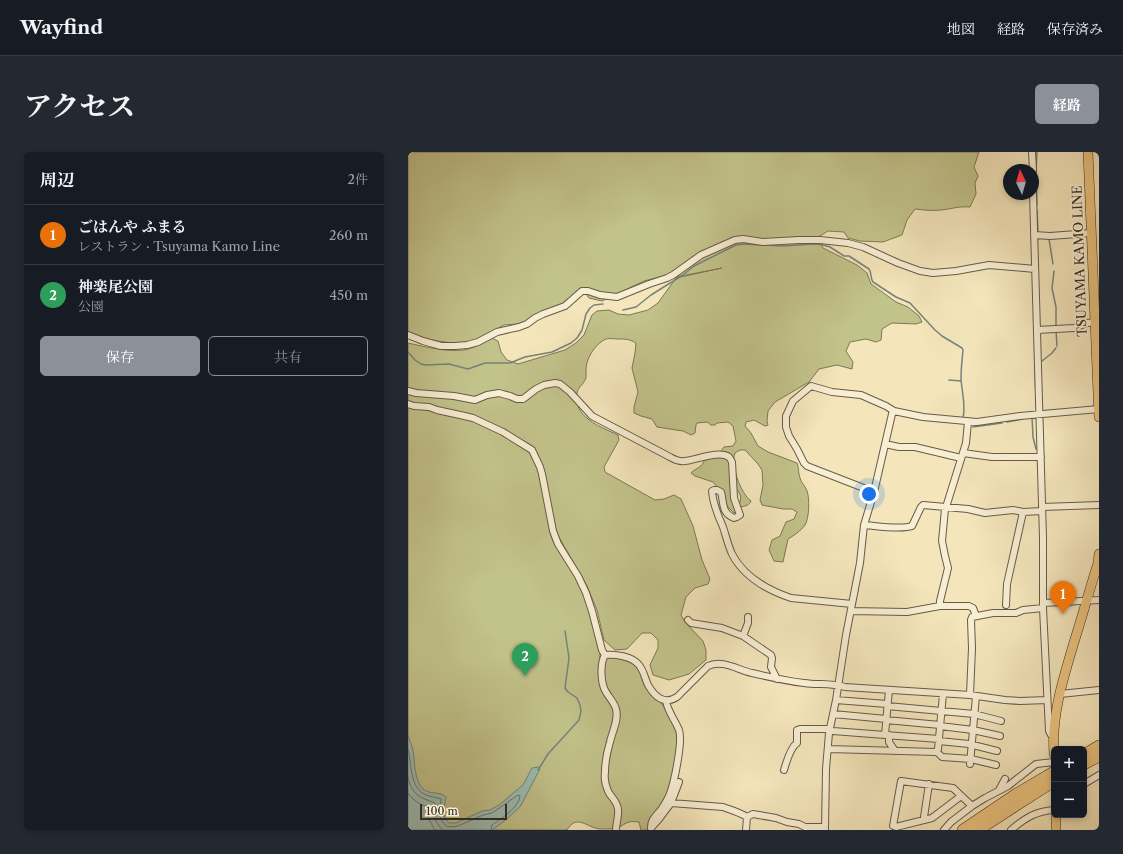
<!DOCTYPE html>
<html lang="ja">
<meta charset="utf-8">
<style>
:root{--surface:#171b24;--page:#242831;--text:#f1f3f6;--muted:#9ea1a6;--line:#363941;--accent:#8c9099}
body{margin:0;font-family:"Libre Caslon Text","Noto Serif JP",serif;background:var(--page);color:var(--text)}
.controls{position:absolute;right:12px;bottom:12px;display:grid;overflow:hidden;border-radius:6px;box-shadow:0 2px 6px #0003}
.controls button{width:36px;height:36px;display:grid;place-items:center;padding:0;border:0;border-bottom:1px solid var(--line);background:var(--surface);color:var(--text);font:20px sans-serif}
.compass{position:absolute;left:595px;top:12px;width:36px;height:36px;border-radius:50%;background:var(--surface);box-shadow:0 2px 6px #0003;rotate:355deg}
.scale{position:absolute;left:12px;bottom:10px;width:87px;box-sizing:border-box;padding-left:4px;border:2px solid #372d22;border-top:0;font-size:11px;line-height:14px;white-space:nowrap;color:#372d22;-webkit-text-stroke:3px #f8eed3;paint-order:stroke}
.you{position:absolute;left:461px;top:342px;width:14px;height:14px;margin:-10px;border:3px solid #fff;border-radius:50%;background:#1a73e8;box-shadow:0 0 0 6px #1a73e833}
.badge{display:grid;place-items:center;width:26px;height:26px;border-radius:50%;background:var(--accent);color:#fff;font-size:13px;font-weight:700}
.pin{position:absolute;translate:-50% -33px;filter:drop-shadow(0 1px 2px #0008)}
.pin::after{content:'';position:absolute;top:21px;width:14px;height:12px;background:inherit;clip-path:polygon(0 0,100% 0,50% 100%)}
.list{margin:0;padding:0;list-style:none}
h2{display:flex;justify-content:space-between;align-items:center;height:52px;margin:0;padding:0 16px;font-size:17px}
h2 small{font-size:13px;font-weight:400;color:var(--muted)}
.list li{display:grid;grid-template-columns:26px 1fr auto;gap:12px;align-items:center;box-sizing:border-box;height:60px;padding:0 16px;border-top:1px solid var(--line)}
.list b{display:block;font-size:15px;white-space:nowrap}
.list p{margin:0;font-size:13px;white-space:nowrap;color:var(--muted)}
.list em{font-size:13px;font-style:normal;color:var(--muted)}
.actions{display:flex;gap:8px;padding:12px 16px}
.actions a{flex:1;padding:9px 0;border:1px solid var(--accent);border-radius:6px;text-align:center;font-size:14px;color:var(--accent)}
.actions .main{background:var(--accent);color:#fff}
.map{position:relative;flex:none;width:691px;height:678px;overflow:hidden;border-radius:6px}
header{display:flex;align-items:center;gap:24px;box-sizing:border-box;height:56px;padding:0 20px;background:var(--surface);border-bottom:1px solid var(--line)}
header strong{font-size:19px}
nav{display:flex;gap:22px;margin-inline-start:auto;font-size:14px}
.intro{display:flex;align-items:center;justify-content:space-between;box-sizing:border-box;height:96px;padding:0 24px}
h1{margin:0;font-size:28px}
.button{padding:10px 18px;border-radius:6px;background:var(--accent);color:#fff;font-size:14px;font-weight:700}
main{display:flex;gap:24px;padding:0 24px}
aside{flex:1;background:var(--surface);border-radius:6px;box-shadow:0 2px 6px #0003}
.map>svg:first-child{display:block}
</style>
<header>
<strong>Wayfind</strong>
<nav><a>地図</a><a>経路</a><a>保存済み</a></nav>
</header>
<div class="intro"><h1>アクセス</h1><a class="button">経路</a></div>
<main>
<aside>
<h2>周辺<small>2件</small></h2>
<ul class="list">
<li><span class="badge" style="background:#e8710a">1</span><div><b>ごはんや ふまる</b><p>レストラン · Tsuyama Kamo Line</p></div><em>260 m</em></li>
<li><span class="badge" style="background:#2e9e5b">2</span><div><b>神楽尾公園</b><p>公園</p></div><em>450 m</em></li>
</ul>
<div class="actions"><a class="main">保存</a><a>共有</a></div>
</aside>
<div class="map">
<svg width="691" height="678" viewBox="0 0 691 678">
<rect width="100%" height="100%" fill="#f4e5bb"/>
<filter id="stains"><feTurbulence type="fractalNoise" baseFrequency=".005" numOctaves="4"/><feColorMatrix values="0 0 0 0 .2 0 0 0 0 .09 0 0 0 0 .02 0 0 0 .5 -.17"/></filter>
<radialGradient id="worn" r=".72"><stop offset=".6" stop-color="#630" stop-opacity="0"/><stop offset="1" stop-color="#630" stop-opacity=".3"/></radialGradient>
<path fill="#c2c28b" stroke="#7c7856" d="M0,0H571L566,15L570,24L567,31L568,42L562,55C550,54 544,57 533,58C524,59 516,58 507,57L499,68L494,83L475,90L452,89L440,86L436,80L420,79L410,85L415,96L449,113L459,121L463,132L488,150L500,155L511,164L514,170L508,172L484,171L474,177L473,188L468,190L458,187L442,190L438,199L445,210L444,217L429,213L411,217L401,230L367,250L360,259L359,269L360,273L357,274L346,268L338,270L337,274L343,281L350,294L360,300L389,311C391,316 390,321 392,326C393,331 398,335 399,339C402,347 401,367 397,373C393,379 385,384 380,387L375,410L366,409L361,398L364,388L372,384L378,370L386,367L389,360L384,357H375L354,353L352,348L355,333L354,318L350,312L337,298H332L327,301C322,313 333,342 343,349C342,353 337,354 334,355L331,352C335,345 331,340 327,335L328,359L326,361L319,354L311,337L305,330L287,324L283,321C289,315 293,317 297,307L310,303L316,295L325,294L328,289L325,274L320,270L309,271L307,273H303L299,270L289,271L288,273L287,281L283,283L275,279L249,275L244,267L233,264L226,261V255L230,240L224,216L227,201L228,191C221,187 218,187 210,187C207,187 202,186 198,187C188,191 179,205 178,216C178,219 178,222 178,225C177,232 170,234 169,241C164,265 193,275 210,283L211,288L196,315L197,320L247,348L256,347L266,343L273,347L285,374L294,408L302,427L300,432L287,436L278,445L273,463L277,470L295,489L298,498V508L281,522L261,528L245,523L242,513L250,496V488L243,481H234L219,497L207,498L196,488L189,458L179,434L148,380H142L145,389L172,432L183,461L192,495V506L198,508L201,505H207L225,511L230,516L250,548L255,553L268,578L270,591L263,636L240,678H233L231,670C228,670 224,669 221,670C217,671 214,674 210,676C206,677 196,677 192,677C179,676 169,661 159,678H0V191C18,195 37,200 55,198C65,197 75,191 84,186L90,189L93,200L99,208L110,212L157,198L168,191L176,183L184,163L189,159L201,158L210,162L221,163L240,158L250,151L268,126L314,116L268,125L263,122L236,129L194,149L181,146L175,138H172L153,152L128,162L119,169L110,172L96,173L67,189L50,192L30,189L9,184L0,180Z"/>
<path fill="#9dbeb6" stroke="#74847b" d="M0,583C2,588 3,593 5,598C7,610 6,628 15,637C22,643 32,639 38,645C37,657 31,660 41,671H48L74,659L82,658L91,653L115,633L124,616L131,615L132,617L112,655L95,670L84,678H0Z"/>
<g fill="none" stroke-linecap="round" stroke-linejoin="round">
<path stroke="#6a766c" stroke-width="1" d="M0,597C4,611 1,636 18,643C23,645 28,645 33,647L31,662L34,669L38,674L45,675L50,674L75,663L84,661L110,643L112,644C111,655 93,667 84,673L83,678
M0,625C4,643 11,645 27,651C26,664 25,668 35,678
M0,641C5,649 12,652 19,655L20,666L27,678"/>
<path stroke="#74847b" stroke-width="1.5" d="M629,53L628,20L629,0
M629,58L630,81
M641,87L645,112
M646,119L644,136L648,155V174
M215,158L228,155L243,143L275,123L286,114L328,93L335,92L375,94L407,92L415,93L422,95L436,104H441L461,117C464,121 462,126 465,130L488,145L502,151L527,178L534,184L554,196L555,198C554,208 553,217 553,227C554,241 558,253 555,266
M648,178L649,194
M0,200L7,208L13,212L17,213L41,212L60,217L77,211H102L117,205L144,200L163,191L169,186L174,178L178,162L182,156L186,153L195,152
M634,209L644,201L648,196
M627,212L628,252
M541,228L553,229
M624,265L625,285L628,297
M599,270L615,267
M565,275L594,271
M130,618L140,602L171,568L173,559L172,553L169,546L160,540L157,536L161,506L157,479"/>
<g stroke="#665b48" stroke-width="8">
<path id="minor" d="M624,0L625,18
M625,42L635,386V456L641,579L643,583L646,584
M626,83L642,84L683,81
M629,178L666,176L679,171L689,170
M0,183L15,189L33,194H47L59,193L70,190L89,180L111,175L119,172L127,166L135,162L157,154L174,139H180L192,143L209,145L241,132L259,126L265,123L293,103L327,88L335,87L355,90L391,88H412L440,91L455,95L490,111L512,119L525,121L548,119L581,113L627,117
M0,239L8,241L46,244L67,248L79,243L91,241L102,244L109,247H115L128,237L136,233L147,231L152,232L162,240L184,264L262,305C267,308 271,310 277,309C288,308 311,298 321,305C322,306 323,308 324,310L326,346L332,363L329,365L326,366C313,361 316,350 313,340L309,338H306L304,339C305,352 310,364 315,375C318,384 320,393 324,402C336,425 359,438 383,446L444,452
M0,252L6,254L21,255L29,258L52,263L65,266L95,280L124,298L132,315L134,322L145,379L150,392L170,424L178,441L184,459L194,498L197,503
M560,270L558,291L539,352L537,357L534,389L537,404L540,416L532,449V454H561L565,456L568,464
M477,292L491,295H507L553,306
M555,301L584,305H633
M466,340L399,314L396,311L389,297L381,284L378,275V264L385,249L403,234L424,240L453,243L478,254L486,259
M634,355L691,353
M456,373C469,374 493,378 504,374L513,355L515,353L560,357L577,361L605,358L615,360L634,359
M635,451L691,448
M598,453L599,432L615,360
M443,459L499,460L532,454
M280,468L283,471L314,476L335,484L363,503L364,506L363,515L369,527
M335,484L340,471V465
M197,503C207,502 224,504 231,513C236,519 237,527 240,533C247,545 256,553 269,545L300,514C314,507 330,518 344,521C361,525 379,529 396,531C410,533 423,531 437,535L562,543L597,548L612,549L639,548
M197,503C192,511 193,528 196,536C199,544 206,549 208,557C211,568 204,580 202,590C199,600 197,610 197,620C196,627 198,635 201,641C205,647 209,650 210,657C211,665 208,671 208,678
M481,538L477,583L531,587
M652,542L691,538
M562,543L564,496L563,468L564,465L585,461H608L615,458L635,456
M428,548L479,552
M479,554L566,562L593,569
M425,562L478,567
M478,568L532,573
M532,574L565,578L592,584
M481,583V590L487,599
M531,589L561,592L589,599
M420,597L529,600L530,597L535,542
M529,600L534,605L563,607L588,613
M562,612L568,544
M376,618C378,611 383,595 389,591V578L392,577H418L425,579L477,583
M676,632L691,623
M591,638L597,627
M553,644L524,666L488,675L485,674L493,629L545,636L564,654
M263,651L315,655C323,658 331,660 339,665L338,678
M339,665L345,662L368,666L379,670L391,672L397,675H417
M517,668L516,665L521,632
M243,676C243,668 246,666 251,660C255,656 258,650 261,644C266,633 275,589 271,578C267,568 260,560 258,549
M243,676L251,667L263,651L271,630
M417,678L418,617L421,581L428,548L438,483L452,411L456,373L466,340L484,262L486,259L515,265L569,270L612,264L691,257
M536,678L543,670L564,654L577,646L600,634L628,612L646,610
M603,678C617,666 628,659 646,658"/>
</g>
<g stroke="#372d22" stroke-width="10">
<path id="primary" d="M680,0L691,265
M646,602C643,563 656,524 667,487C675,462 682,436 690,411L691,402
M648,678V663"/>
</g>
<g stroke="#372d22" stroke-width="12">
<path id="motorway" d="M676,603L691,594
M676,612L691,604
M555,678L607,643L646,620
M570,678L610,652L646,629"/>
</g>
<use href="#minor" stroke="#f8eed3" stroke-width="6"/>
<use href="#primary" stroke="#eac27e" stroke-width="9"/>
<use href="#motorway" stroke="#eac27e" stroke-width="11"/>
</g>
<g text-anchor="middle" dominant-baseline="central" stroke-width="3.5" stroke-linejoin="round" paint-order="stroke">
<g font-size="13" fill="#372d22" stroke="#f8eed3">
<text transform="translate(671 109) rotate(-92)">TSUYAMA KAMO LINE</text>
</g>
</g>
<rect width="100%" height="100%" filter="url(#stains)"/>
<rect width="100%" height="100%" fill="url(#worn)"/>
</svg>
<div class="controls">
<button>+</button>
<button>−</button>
</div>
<svg class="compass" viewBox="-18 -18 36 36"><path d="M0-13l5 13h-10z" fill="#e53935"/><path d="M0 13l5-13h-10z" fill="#9ea1a6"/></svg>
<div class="scale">100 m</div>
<div class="you"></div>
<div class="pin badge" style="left:655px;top:462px;background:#e8710a">1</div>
<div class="pin badge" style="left:117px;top:524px;background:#2e9e5b">2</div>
</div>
</main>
